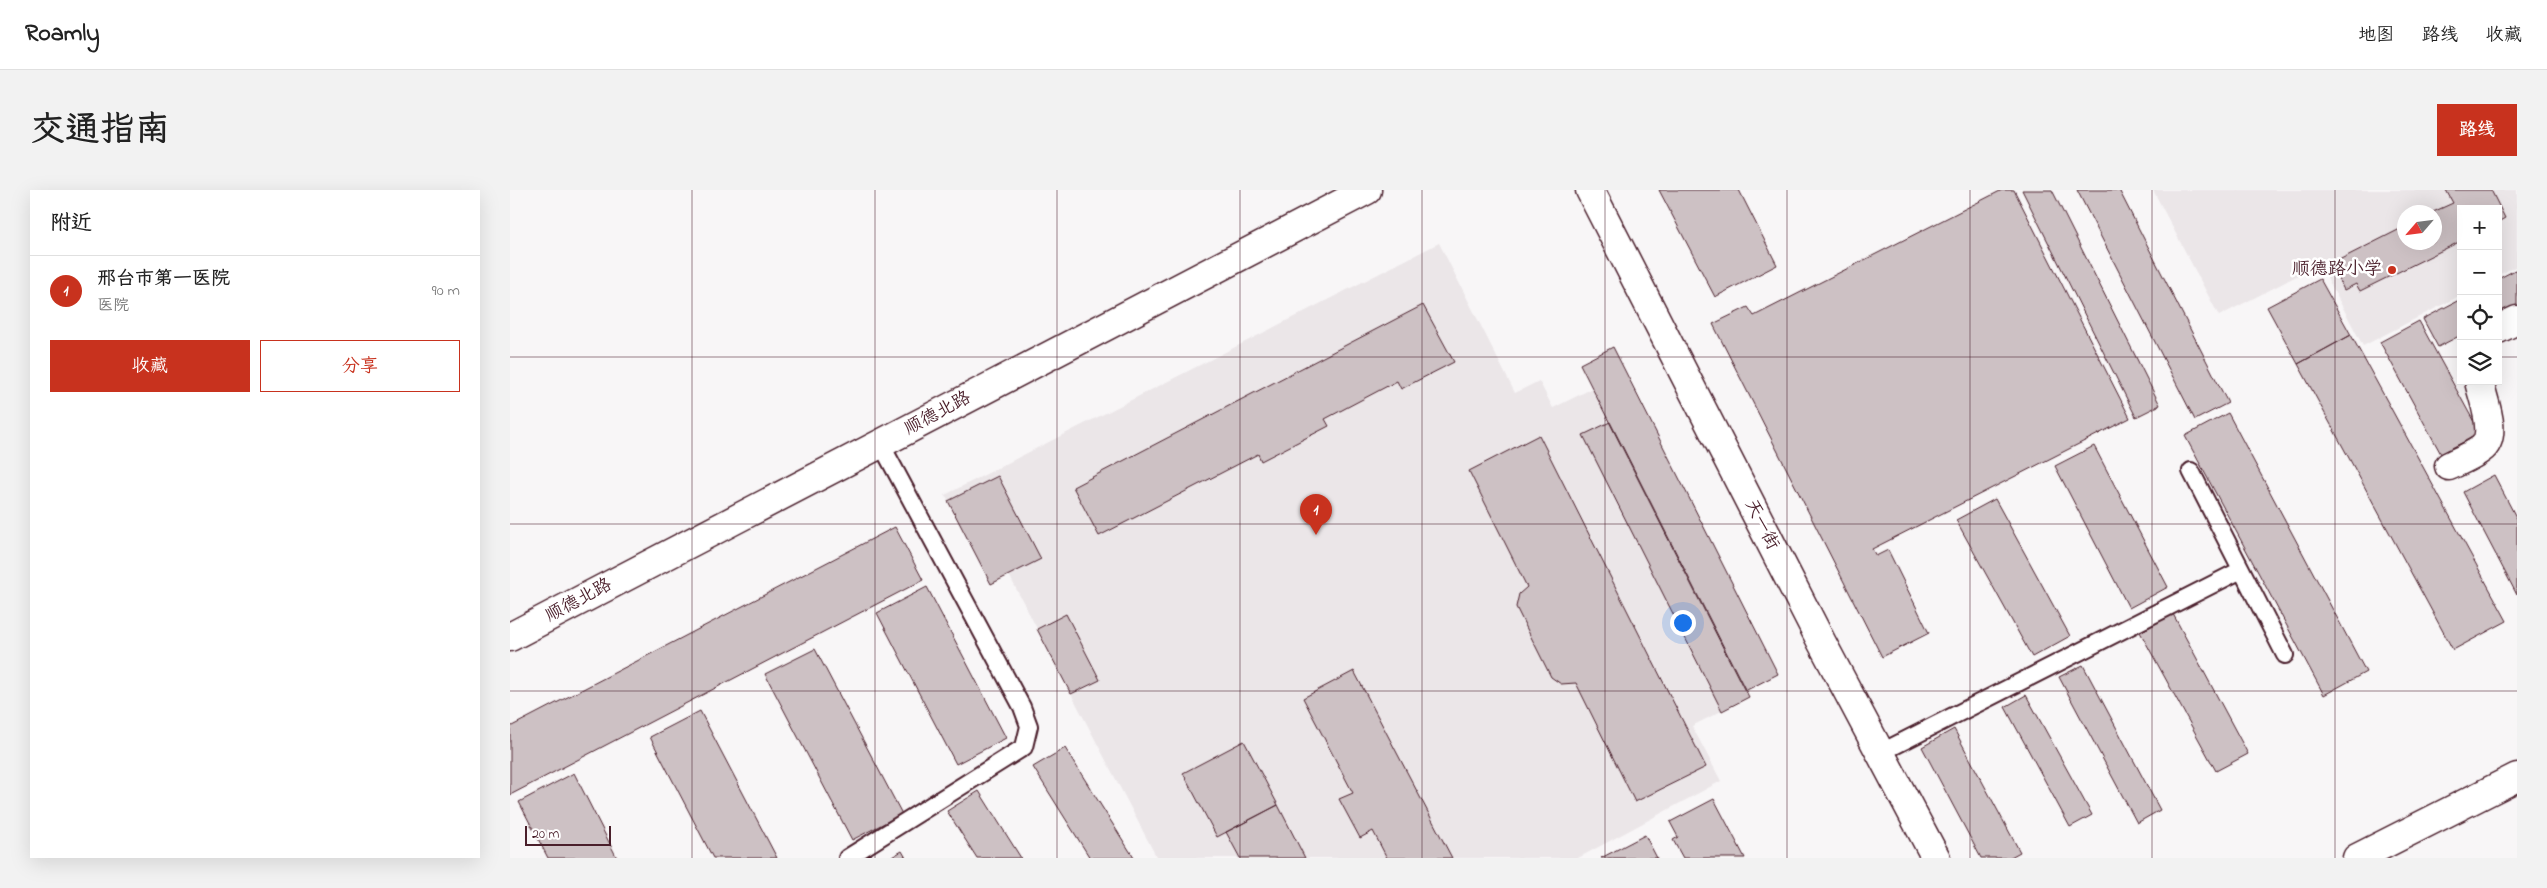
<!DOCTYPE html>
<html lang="zh">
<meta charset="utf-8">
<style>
:root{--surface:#fff;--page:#f2f2f2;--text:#222;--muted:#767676;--line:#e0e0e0;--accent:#c8321e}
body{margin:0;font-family:"Indie Flower","LXGW WenKai TC",sans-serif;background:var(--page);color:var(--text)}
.controls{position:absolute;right:15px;top:15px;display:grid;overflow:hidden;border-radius:0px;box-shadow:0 5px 20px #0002}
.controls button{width:45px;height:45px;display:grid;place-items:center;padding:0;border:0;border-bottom:1px solid var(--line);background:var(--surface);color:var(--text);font:25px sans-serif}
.compass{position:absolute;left:1887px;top:15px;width:45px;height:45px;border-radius:50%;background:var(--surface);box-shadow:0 5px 20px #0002;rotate:242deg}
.scale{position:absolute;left:15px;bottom:12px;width:86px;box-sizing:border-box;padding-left:5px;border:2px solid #4a1f2b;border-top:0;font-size:14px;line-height:18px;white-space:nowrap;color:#4a1f2b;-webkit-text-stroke:4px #fff;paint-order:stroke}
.you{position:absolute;left:1172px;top:432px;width:18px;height:18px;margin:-12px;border:4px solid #fff;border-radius:50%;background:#1a73e8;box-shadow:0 0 0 8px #1a73e833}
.badge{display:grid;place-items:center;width:32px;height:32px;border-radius:50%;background:var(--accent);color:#fff;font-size:16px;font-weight:700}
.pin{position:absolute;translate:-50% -41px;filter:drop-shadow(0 1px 2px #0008)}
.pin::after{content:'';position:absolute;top:26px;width:18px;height:15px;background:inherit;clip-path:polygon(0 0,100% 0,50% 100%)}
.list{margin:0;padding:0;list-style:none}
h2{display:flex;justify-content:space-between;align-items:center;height:65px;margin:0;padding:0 20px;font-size:21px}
h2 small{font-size:16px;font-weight:400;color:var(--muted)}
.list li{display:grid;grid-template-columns:32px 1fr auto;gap:15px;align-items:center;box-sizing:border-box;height:70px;padding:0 20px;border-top:1px solid var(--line)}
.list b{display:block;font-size:19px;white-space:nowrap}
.list p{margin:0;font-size:16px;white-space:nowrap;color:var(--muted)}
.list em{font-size:16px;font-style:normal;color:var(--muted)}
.actions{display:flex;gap:10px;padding:15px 20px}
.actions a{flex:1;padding:11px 0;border:1px solid var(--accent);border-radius:0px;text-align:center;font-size:18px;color:var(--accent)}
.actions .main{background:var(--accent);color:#fff}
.icon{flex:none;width:28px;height:28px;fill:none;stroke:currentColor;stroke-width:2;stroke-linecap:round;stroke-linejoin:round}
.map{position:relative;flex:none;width:2007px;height:668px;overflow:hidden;border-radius:0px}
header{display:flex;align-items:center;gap:30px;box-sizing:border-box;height:70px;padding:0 25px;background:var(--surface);border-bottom:1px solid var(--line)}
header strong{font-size:24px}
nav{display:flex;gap:28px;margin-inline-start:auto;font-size:18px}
.intro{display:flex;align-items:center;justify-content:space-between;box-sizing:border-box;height:120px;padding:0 30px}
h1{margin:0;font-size:35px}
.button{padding:12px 22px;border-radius:0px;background:var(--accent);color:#fff;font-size:18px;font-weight:700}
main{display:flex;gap:30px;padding:0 30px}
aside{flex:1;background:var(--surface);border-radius:0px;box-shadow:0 5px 20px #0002}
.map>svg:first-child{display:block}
</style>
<header>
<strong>Roamly</strong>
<nav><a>地图</a><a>路线</a><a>收藏</a></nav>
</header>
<div class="intro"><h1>交通指南</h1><a class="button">路线</a></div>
<main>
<aside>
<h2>附近<small></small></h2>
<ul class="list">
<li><span class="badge">1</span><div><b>邢台市第一医院</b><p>医院</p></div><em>90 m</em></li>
</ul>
<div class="actions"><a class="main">收藏</a><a>分享</a></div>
</aside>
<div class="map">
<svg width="2007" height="668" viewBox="0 0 2007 668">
<rect width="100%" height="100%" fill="#f8f6f7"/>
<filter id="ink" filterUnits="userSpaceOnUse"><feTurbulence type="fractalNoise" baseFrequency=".02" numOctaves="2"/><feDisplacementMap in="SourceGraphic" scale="10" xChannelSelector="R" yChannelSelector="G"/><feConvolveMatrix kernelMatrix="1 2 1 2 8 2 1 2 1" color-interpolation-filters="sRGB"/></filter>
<g filter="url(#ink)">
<path fill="#ebe6e8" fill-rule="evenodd" d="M1643,0H2007V76L1988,85V19H1951V105L1853,156L1810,74L1709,126ZM1894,22H1924V52H1894Z
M929,53L1005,203L1029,191L1043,218L1083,198L1239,507L1182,536L1211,591L1068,668H647L499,385L481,394L435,305Z"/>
<path fill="#cdc1c4" stroke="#4a1f2b" d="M1149,0H1229L1267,75L1205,107Z
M1492,0H1504L1620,228L1362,359L1366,366L1378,360L1419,443L1372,467L1203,134L1238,117L1244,126Z
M1512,0H1542L1650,215L1626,227Z
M1567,0H1609L1718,213L1685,230Z
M1936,0H1981L1995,28L1988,32V19H1951V51L1850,101L1846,94L1834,100L1821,74L1894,37V52H1924L1923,22L1943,13Z
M2007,79V115L1988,125V89Z
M1810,89L1841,145L1788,174L1757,117Z
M1951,109V145L1928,157L1913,129Z
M913,115L944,172L891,199L887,191L815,229L819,236L751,271L748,264L589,346L563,297Z
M1909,131L1970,243L1931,264L1870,152Z
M1841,145L1997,431L1943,460L1788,174Z
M1103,157L1268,484L1235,501L1070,174Z
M1718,223L1856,482L1814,505L1675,246Z
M1100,232L1239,507L1212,521L1073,245Z
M1029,245L1196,577L1125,612L1066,493L1051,494L1041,487L1006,417L1009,404L1017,397L959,281Z
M1584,256L1658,397L1619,418L1545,276Z
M1984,285L2007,329V405L1953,302Z
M488,286L531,369L481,394L438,311Z
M1485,309L1560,446L1522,467L1446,330Z
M385,337L413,390L0,605V537Z
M417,397L496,548L446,574L367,423Z
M556,424L590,490L561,504L527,439Z
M1663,424L1738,564L1706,581L1630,442Z
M305,459L392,624L342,650L255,484Z
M1573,475L1650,620L1627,633L1549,487Z
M844,481L942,668H877L863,641L850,648L829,609L843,603L793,508Z
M1516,505L1582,625L1560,637L1495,517Z
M190,521L267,668H203L140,547Z
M1444,539L1510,662L1499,668H1471L1412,557Z
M734,551L768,615L707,647L673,583Z
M555,558L624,668H580L523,577Z
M64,583L107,668H38L9,612Z
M469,601L511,668H467L437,621Z
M1204,609L1235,668H1173L1163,650L1168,647L1160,632Z
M768,615L795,668H730L716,642Z
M1135,645L1147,668H1091Z
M392,661L396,668H380Z"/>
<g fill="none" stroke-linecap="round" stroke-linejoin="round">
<g stroke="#4a1f2b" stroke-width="20">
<path id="lane" d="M1681,281L1775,465
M1370,563L1731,380
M337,668L514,557L519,536L512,517L371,254"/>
</g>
<g stroke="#4a1f2b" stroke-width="31">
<path id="street" d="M1988,139L2007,130
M1939,276C1949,271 1962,266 1971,259C1989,246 1973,210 1969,191
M1847,668L2007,587"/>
</g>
<g stroke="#4a1f2b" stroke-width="31">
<path id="secondary" d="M1080,0L1312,453L1426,668
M0,447L857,0"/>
</g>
<use href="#lane" stroke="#fff" stroke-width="16"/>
<use href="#street" stroke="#fff" stroke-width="28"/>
<use href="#secondary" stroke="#fff" stroke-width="28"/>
</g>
</g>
<path fill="none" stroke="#4a1f2b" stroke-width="1" stroke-opacity="0.55" d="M182,0V668M365,0V668M547,0V668M730,0V668M912,0V668M1095,0V668M1277,0V668M1460,0V668M1642,0V668M1825,0V668M0,167H1951M1988,167H2007M0,334H2007M0,501H2007"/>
<circle fill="#c8321e" stroke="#fff" stroke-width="2" cx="1882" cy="80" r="5"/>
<g text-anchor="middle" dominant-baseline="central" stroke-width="5" stroke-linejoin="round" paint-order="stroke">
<g font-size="18" fill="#4a1f2b" stroke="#fff" text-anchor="end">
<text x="1872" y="80">顺德路小学</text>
</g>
<g font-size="18" fill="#4a1f2b" stroke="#fff">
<text transform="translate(428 224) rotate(-28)">顺德北路</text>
<text transform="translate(1251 335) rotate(63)">天一街</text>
<text transform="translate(69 411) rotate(-28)">顺德北路</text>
</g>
</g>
</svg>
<div class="controls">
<button>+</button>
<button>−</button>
<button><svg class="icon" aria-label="locate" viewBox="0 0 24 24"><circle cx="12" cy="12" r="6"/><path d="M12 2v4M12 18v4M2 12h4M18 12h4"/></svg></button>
<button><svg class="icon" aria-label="layers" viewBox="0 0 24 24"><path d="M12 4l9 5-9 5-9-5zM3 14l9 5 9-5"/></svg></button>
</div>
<svg class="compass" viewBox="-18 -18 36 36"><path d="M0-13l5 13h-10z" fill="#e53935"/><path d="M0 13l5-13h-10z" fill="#767676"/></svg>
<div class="scale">20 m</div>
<div class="you"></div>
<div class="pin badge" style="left:806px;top:345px">1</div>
</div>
</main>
